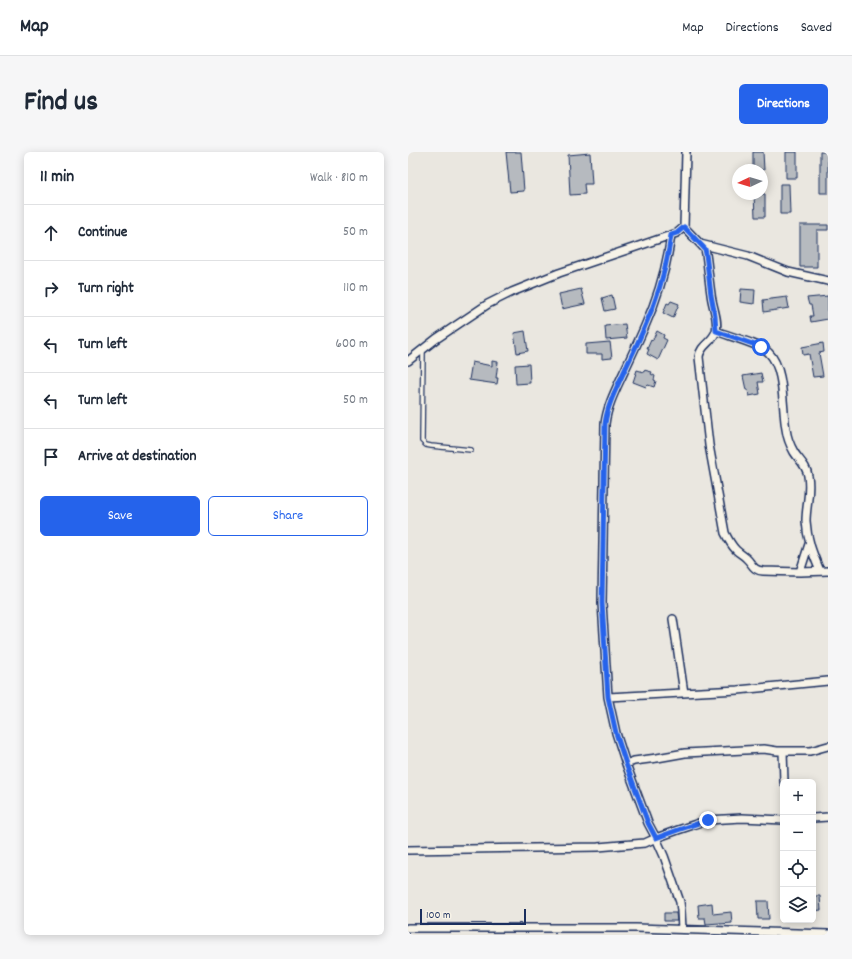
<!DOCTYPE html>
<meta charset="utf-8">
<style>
:root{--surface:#fff;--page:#f6f6f7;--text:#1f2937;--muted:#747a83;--line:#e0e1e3;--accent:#2563eb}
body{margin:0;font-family:Dekko,sans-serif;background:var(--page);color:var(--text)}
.controls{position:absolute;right:12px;bottom:12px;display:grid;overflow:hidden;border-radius:6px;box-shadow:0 2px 10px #0003}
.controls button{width:36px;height:36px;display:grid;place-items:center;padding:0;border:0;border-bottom:1px solid var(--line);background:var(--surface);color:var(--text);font:20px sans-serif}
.compass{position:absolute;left:324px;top:12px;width:36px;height:36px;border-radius:50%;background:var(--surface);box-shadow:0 2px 10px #0003;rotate:266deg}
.scale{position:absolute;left:12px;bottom:10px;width:106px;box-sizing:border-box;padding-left:4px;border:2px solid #1b2f5e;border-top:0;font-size:11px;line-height:14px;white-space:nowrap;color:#1b2f5e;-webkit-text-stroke:3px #f7f3e8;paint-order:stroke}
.stop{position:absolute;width:12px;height:12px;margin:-9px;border:3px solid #2563eb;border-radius:50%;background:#fff}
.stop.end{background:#2563eb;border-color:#fff;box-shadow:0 1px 4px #0008}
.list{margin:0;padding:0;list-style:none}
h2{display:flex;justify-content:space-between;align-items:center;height:52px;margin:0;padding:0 16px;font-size:17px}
h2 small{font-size:13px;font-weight:400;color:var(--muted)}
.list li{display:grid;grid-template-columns:26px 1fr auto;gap:12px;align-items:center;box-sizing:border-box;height:56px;padding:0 16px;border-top:1px solid var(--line)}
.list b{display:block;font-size:15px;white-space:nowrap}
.list em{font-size:13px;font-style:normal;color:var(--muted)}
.actions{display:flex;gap:8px;padding:12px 16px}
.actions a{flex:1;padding:9px 0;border:1px solid var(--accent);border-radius:6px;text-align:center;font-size:14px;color:var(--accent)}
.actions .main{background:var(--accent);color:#fff}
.icon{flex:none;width:22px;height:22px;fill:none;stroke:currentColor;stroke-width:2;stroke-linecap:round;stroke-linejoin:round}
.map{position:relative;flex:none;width:420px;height:783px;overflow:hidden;border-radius:6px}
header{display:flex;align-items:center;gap:24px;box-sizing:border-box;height:56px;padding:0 20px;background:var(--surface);border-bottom:1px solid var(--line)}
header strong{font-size:19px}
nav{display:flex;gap:22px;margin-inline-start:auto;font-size:14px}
.intro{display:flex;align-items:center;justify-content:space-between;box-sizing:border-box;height:96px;padding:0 24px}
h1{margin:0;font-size:28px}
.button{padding:10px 18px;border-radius:6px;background:var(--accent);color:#fff;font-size:14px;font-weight:700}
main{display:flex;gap:24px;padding:0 24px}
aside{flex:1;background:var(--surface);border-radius:6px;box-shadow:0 2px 10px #0003}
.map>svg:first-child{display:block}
</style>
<header>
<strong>Map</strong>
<nav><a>Map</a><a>Directions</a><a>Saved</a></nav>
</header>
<div class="intro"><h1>Find us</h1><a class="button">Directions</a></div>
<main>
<aside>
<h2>11 min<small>Walk · 810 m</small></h2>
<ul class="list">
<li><svg class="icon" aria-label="ahead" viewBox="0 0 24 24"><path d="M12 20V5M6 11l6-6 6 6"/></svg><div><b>Continue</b></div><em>50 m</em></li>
<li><svg class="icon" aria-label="right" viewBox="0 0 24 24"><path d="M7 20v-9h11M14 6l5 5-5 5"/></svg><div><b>Turn right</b></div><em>110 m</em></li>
<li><svg class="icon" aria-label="left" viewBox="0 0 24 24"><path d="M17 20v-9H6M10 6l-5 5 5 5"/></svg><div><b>Turn left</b></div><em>600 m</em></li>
<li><svg class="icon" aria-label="left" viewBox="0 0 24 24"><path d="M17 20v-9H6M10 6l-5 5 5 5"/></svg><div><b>Turn left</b></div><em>50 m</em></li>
<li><svg class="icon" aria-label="arrive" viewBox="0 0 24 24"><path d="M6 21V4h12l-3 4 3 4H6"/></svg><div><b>Arrive at destination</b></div></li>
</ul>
<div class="actions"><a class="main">Save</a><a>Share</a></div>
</aside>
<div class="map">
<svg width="420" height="783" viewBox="0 0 420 783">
<rect width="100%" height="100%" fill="#eae7e0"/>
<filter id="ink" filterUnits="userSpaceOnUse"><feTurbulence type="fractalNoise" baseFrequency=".025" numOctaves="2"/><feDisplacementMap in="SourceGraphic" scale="8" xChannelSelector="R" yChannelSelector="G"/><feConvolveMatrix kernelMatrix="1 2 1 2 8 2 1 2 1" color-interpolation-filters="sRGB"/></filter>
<g filter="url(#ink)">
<path fill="#b6babf" stroke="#1b2f5e" d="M98,0H113L116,39L102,40Z
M345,0H355L356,18H345Z
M378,0H389V26H378Z
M412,0H420V41H412Z
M182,1L184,32H176L177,42L162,43L160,3Z
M372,32H381L382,62H372Z
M346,42H357V65H347Z
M392,73H420V78H409V115H392Z
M173,137L177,152L154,157L151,142Z
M333,137L347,138L346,152L332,150Z
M204,143L207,157L197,159L194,146Z
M420,144V167L403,170L402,164H405L403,153H401L399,146Z
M379,145L381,156L356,160L355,148Z
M263,149L271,152L265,166L255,161L259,151L261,152Z
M217,172L219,186L198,188L197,174Z
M117,179L120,199L109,201L106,181Z
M249,179L256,183L255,186L259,188L250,208L239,202L241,197H239L243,188L244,189Z
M202,190L204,206L194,207V202H178V192Z
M415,191L416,200L411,201L415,224L405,225L401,202L395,203L394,195Z
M84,209L90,210L88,226H90L89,232L61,228L64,210L84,214Z
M121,212L122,231L108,232L107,213Z
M229,218L236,220V218L244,220L243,222L247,224L246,228L248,229L246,235L240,233L238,235L225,230Z
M353,221L355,230H350L352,242L341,244L340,238H338L335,224Z
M405,744H412L413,758L405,759Z
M349,749H360L361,767H350Z
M304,751L305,762L323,760L324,771L312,772V771L298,772L297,766H291L290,753Z
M256,761H268L269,769H256Z"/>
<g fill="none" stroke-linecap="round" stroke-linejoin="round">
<g stroke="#1b2f5e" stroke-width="6">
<path id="lane" d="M15,198L14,289L18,293L23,294L63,298"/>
</g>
<g stroke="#1b2f5e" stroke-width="10">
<path id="street" d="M276,75L297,97L298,102C300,115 301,129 303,142C304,154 311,168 308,179C305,190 292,193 291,205L301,293L317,381C320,387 323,393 328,398C331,401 335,403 338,406C345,412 344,418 355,419L392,420L420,419
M263,83C259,114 250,145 237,174C230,190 222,207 214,224C207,239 199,255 197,272L194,451L200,545L208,581L218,612L240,671L248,686L270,678L300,668L334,666L375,668
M292,92L340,104L380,120L420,129
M308,179C320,184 353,192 361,201C377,217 374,256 378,277C379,285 382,293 386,300C391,308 399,314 400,324C403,339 398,354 398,369C399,388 405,402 412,419
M0,209L28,187L80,152L104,140L151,121L269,81L276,75L278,0
M392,420L401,392
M265,467L276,541
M200,545L330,538L420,529
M375,599L376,630
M218,612L226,609L249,606L277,601L356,597L369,599H402L420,594
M405,666L420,665
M0,698L190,695L225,692L237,691L248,686L256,704L272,750L273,759L274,777
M0,776H228L420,782"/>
</g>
<use href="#lane" stroke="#f7f3e8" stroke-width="3.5"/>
<use href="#street" stroke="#f7f3e8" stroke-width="7"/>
</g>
</g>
<g fill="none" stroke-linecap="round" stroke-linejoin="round" filter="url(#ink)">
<path stroke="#2563eb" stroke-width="5" d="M300,668L270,678L248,686L240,671L218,612L208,581L200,545L194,451L197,272C199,255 207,239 214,224C222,207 230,191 237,174C250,145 259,114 263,83L269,81L276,75L297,97L298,102L303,143L307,164L308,179L353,195"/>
</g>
</svg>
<div class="controls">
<button>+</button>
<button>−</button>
<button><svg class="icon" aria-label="locate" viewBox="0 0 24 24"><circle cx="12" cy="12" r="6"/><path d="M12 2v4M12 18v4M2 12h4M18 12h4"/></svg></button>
<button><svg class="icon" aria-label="layers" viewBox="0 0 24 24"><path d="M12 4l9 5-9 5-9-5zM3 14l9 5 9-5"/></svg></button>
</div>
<svg class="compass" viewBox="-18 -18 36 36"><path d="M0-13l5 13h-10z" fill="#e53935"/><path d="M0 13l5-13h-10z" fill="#747a83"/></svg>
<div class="scale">100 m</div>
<div class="stop" style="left:353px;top:195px"></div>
<div class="stop end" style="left:300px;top:668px"></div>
</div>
</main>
